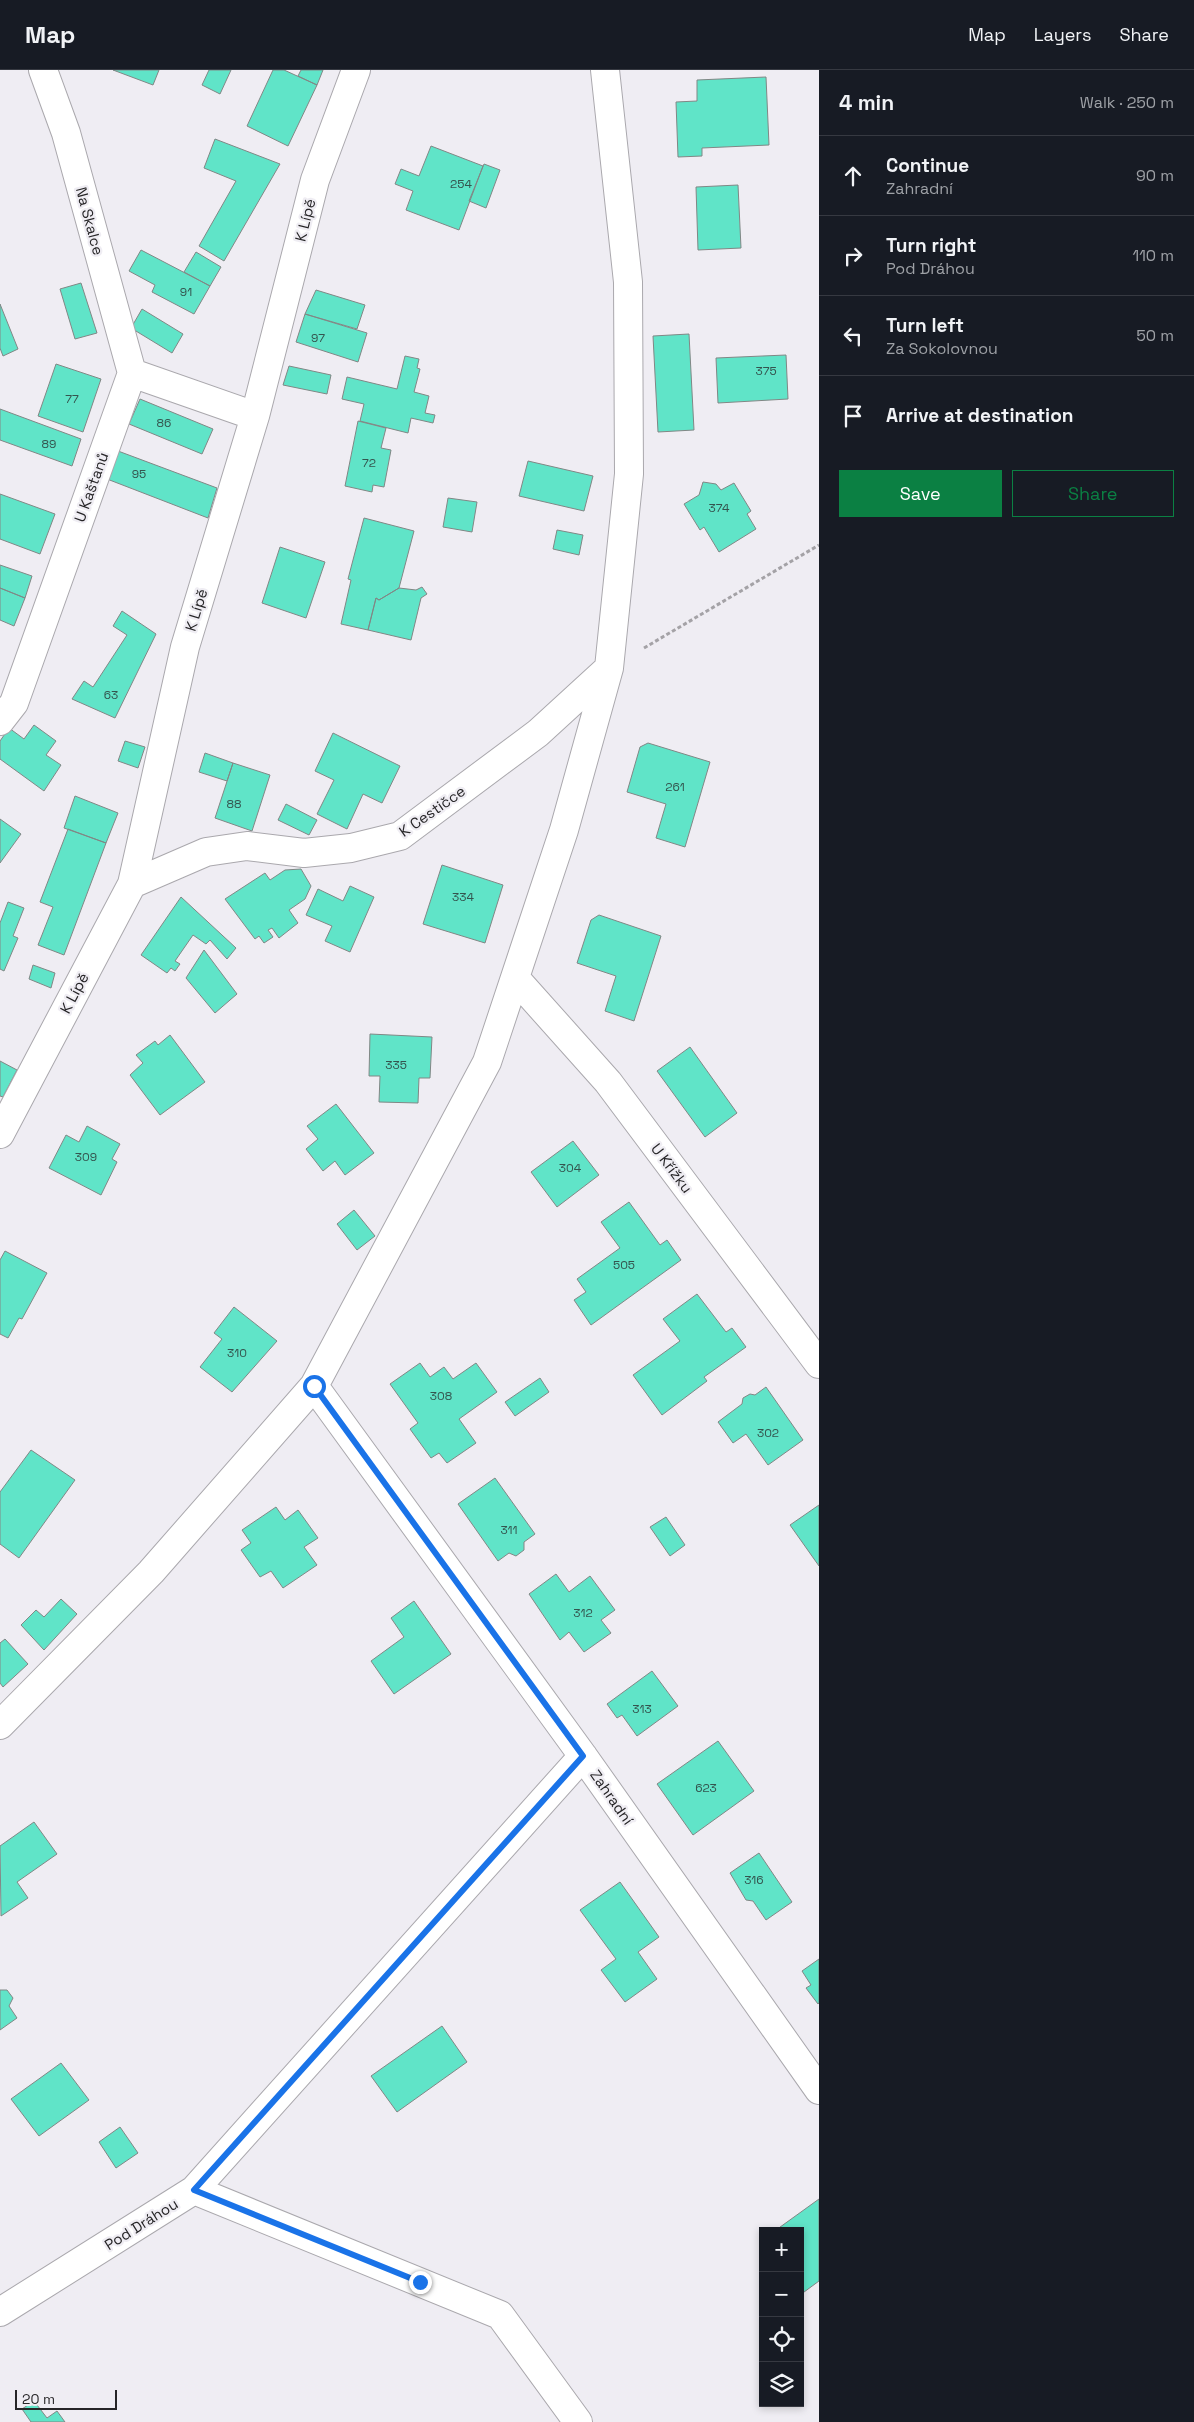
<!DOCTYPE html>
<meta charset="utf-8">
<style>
:root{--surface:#171b24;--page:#20242c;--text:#f1f3f6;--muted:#9ea1a6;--line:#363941;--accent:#0b8043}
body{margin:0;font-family:"Space Grotesk",sans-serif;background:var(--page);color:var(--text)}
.controls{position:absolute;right:15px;bottom:15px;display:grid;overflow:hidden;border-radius:0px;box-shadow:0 2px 8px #0003}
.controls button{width:45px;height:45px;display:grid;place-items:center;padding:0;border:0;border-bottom:1px solid var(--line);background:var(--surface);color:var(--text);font:25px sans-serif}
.scale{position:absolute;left:15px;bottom:12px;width:102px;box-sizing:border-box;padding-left:5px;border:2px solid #262527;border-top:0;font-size:14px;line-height:18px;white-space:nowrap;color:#262527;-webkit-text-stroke:4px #efedf3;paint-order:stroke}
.stop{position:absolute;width:15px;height:15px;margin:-11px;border:4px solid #1a73e8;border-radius:50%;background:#fff}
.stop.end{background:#1a73e8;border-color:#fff;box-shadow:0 1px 5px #0008}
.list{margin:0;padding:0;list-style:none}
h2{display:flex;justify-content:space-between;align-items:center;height:65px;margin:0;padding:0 20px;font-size:21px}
h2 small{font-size:16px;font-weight:400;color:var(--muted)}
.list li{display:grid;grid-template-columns:32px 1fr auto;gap:15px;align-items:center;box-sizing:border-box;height:80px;padding:0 20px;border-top:1px solid var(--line)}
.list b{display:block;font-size:19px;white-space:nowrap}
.list p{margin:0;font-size:16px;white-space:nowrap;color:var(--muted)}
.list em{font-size:16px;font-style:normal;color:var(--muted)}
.actions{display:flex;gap:10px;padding:15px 20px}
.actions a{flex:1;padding:11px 0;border:1px solid var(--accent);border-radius:0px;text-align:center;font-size:18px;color:var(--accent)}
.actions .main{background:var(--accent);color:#fff}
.icon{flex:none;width:28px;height:28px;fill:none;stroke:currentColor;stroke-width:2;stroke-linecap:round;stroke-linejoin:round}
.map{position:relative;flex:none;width:819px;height:2352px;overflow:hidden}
header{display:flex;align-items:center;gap:30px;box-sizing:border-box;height:70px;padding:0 25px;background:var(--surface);border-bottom:1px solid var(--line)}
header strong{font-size:24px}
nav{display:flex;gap:28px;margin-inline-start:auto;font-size:18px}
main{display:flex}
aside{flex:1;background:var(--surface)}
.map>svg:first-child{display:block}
</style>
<header>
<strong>Map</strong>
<nav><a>Map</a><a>Layers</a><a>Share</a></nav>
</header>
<main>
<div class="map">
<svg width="819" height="2352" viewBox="0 0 819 2352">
<rect width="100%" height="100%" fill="#efedf3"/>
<path fill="#60e4c8" stroke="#818785" d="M113,0H159L153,15Z
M209,0H231L220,24L202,15Z
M273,0H284L317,15L288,76L247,56Z
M301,0H323L317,15L298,6Z
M766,7L769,75L702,78V86L678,87L676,32L697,31V10Z
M215,69L280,94L224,191L199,176L236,111L204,98Z
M431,76L483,96L459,160L406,140L413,121L395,114L401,99L419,106Z
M484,94L500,100L486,138L469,131Z
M738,115L741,178L698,180L696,117Z
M141,180L210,216L194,244L152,222L155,215L129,201Z
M196,182L221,197L210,216L184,202Z
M81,213L97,263L75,269L60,219Z
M316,220L365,235L357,259L305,244Z
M0,234L18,279L3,286L0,278Z
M142,239L183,264L172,283L131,258Z
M305,244L367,263L358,292L296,272Z
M689,264L694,360L658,362L653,266Z
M786,285L788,329L718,333L716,288Z
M405,286L419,289L417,298L420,299L414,322L429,326L425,343L435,345L433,353L411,348L408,363L360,351L364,334L342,329L347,307L397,319Z
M56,294L101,309L83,362L38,346Z
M289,296L331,305L327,324L283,315Z
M140,329L213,359L202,384L129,354Z
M0,339L81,369L72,396L0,370Z
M358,351L386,358L381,378L391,380L384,417L373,415L372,422L345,416Z
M118,381L217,418L208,448L107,409Z
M528,391L593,406L584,441L519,426Z
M703,412L716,414L721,420L734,413L751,441L747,444L756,459L719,482L704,457L700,460L684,434L699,425Z
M0,424L55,444L40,484L0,469Z
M448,428L477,432L472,462L443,457Z
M364,448L414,461L399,518L379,530L376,528L368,560L341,554L351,510L348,509Z
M557,460L583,465L579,485L553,479Z
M280,477L325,492L306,548L262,533Z
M0,495L32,506L25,528L0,518Z
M422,517L427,524L421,528L411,570L368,560L376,528L379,530L399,518L416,520Z
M0,518L25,528L14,556L0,550Z
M122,541L156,564L115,648L72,629L84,611L93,617L127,565L113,556Z
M34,655L56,671L46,685L61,695L44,721L0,689V671L9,658L24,669Z
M333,663L400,696L382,733L363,724L347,759L317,744L334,710L315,701Z
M125,671L145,677L138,698L118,691Z
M648,673L710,692L685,777L656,768L666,734L627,722L640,677Z
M205,683L233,693L227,711L199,702Z
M233,693L270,705L252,761L215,748Z
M75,726L118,743L106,773L64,758Z
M286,734L317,750L309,765L278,750Z
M0,749L21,764L0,793Z
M68,759L106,773L64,885L38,875L53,837L40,832Z
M442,795L503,815L485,873L423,854Z
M301,799L311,816L305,829L289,840L298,853L279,868L272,858L268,860L273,867L264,873L259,866L255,869L225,829L265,803L270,810L285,800Z
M350,816L374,827L350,882L325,871L332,856L306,845L318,819L343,831Z
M181,827L236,878L227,889L210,870L206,874L193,865L175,891L180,894L175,901L171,898L167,903L141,885Z
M8,832L24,838L13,866L18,868L4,901L0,899V853Z
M599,845L661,866L634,951L605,941L616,906L577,893L591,850Z
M204,880L237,924L215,943L186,908Z
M33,895L55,903L51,918L29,909Z
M370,964L432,967L430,1008H419L418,1033L379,1032L380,1006H369Z
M170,965L205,1012L160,1045L130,1005L143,993L136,985L155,971L158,975Z
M690,977L737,1043L705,1067L657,1001Z
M0,991L17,1000L3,1027L0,1026Z
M336,1034L374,1083L345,1105L335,1091L323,1101L306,1079L318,1069L307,1056Z
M87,1056L120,1074L112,1089L117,1092L101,1125L49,1098L66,1065L79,1072Z
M573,1071L599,1105L557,1137L531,1102Z
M629,1132L660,1175L667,1170L681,1190L591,1255L574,1230L586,1222L577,1209L620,1178L601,1152Z
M354,1140L375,1166L357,1180L337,1154Z
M5,1181L47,1203L22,1249L19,1248L8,1268L0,1264V1190Z
M697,1224L726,1262L732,1258L746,1277L704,1307L707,1311L662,1345L633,1305L680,1271L663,1249Z
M234,1237L277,1271L232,1322L200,1297L222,1269L214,1263Z
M420,1293L430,1307L444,1297L453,1309L476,1293L497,1322L459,1349L476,1373L447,1393L439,1383L431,1388L410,1359L418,1353L390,1314Z
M540,1308L549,1322L515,1346L505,1332Z
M766,1317L803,1370L768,1395L746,1364L733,1373L718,1352L742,1334L743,1328L750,1324L755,1325Z
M31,1380L75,1410L19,1488L0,1474V1422Z
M495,1408L535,1464L524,1472V1480L516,1486L509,1483L498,1491L458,1434Z
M819,1435V1496L790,1455Z
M276,1437L285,1450L298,1440L318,1468L304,1477L317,1495L283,1518L271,1501L260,1507L241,1480L251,1473L242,1460Z
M666,1447L685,1475L670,1486L650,1457Z
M556,1504L569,1522L590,1506L615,1540L601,1550L611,1563L584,1582L569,1562L560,1570L529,1524Z
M61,1529L77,1544L44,1580L21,1555L36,1540L44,1547Z
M414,1531L451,1584L394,1624L371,1591L404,1567L391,1548Z
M5,1569L28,1594L3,1617L0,1613V1573Z
M652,1601L678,1636L637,1666L622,1645L617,1648L607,1634Z
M718,1671L754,1721L693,1765L657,1714Z
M34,1752L57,1784L17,1812L28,1828L1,1846L0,1776Z
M759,1783L792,1832L766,1850L753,1831L746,1830L730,1803Z
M620,1812L659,1867L638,1882L657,1909L625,1932L601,1900L616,1889L580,1840Z
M819,1889V1933L818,1934L806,1918L811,1915L802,1901Z
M0,1920H7L13,1928L9,1936L17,1948L0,1960Z
M442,1956L467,1992L397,2042L371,2006Z
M61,1993L89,2030L39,2066L11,2029Z
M120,2057L138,2083L116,2098L99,2072Z
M819,2129V2211L800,2225V2161L776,2160Z
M34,2331L47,2348L57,2341L65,2352H31L22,2339Z"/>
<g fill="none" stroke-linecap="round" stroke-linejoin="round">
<g stroke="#aaa8ad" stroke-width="30">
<path id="minor" d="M43,0L66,63L132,303
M132,303L255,346
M0,651L14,633L132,303
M132,814L206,782L247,776L304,783L351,778L400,766L538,663L609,598
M516,909L608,1012L819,1294
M0,1064L132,814L185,577L255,346L315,110L356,0
M314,1316L583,1686L819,2020
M0,1655L151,1502L314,1316L487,992L564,760L609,598L629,404L628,212L605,0
M194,2120L500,2245L578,2352
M0,2242L194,2120L583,1686"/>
</g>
<path stroke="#a4a2a6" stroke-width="3" stroke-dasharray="4 2.5" stroke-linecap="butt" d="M644,578L819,475"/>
<use href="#minor" stroke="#fff" stroke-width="28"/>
</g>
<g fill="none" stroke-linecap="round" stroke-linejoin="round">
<path stroke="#1a73e8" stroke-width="6" d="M314,1316L583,1686L194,2120L420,2212"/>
</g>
<g text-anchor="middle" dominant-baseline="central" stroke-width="4.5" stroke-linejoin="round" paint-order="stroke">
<g font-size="12" fill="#34554f">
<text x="461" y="114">254</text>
<text x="186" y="222">91</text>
<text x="318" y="268">97</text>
<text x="766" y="301">375</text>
<text x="72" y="329">77</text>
<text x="164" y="353">86</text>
<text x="49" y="374">89</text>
<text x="369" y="393">72</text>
<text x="139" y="404">95</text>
<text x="719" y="438">374</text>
<text x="111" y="625">63</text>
<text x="675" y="717">261</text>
<text x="234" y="734">88</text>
<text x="463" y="827">334</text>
<text x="396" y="995">335</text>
<text x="86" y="1087">309</text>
<text x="570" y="1098">304</text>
<text x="624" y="1195">505</text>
<text x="237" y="1283">310</text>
<text x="441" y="1326">308</text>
<text x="768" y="1363">302</text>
<text x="509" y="1460">311</text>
<text x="583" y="1543">312</text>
<text x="642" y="1639">313</text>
<text x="706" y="1718">623</text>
<text x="754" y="1810">316</text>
</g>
<g font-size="15" fill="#262527" stroke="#efedf3">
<text transform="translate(305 150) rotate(-76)">K Lípě</text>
<text transform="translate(90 151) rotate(75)">Na Skalce</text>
<text transform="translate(91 417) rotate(-70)">U Kaštanů</text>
<text transform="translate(196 540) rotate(-73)">K Lípě</text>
<text transform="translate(432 741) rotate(-35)">K Cestičce</text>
<text transform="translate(74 923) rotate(-62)">K Lípě</text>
<text transform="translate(672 1098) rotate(53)">U Křížku</text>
<text transform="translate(612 1727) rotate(55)">Zahradní</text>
<text transform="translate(141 2154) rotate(-32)">Pod Dráhou</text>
</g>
</g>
</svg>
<div class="controls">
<button>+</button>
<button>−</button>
<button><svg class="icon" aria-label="locate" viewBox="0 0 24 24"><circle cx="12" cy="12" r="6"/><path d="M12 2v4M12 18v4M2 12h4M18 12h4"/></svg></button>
<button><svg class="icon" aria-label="layers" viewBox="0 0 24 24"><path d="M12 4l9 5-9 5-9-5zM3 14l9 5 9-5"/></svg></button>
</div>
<div class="scale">20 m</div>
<div class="stop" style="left:314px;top:1316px"></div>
<div class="stop end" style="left:420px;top:2212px"></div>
</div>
<aside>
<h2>4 min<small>Walk · 250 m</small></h2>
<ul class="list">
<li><svg class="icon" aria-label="ahead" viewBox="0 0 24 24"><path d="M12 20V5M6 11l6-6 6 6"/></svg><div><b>Continue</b><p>Zahradní</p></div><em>90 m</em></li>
<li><svg class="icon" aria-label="right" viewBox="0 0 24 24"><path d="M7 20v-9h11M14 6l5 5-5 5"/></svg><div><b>Turn right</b><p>Pod Dráhou</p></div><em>110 m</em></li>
<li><svg class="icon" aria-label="left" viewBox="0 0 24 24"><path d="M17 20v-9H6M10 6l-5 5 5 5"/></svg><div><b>Turn left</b><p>Za Sokolovnou</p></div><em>50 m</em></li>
<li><svg class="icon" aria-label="arrive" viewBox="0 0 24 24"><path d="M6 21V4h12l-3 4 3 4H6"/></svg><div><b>Arrive at destination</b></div></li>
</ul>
<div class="actions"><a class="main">Save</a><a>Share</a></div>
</aside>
</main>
